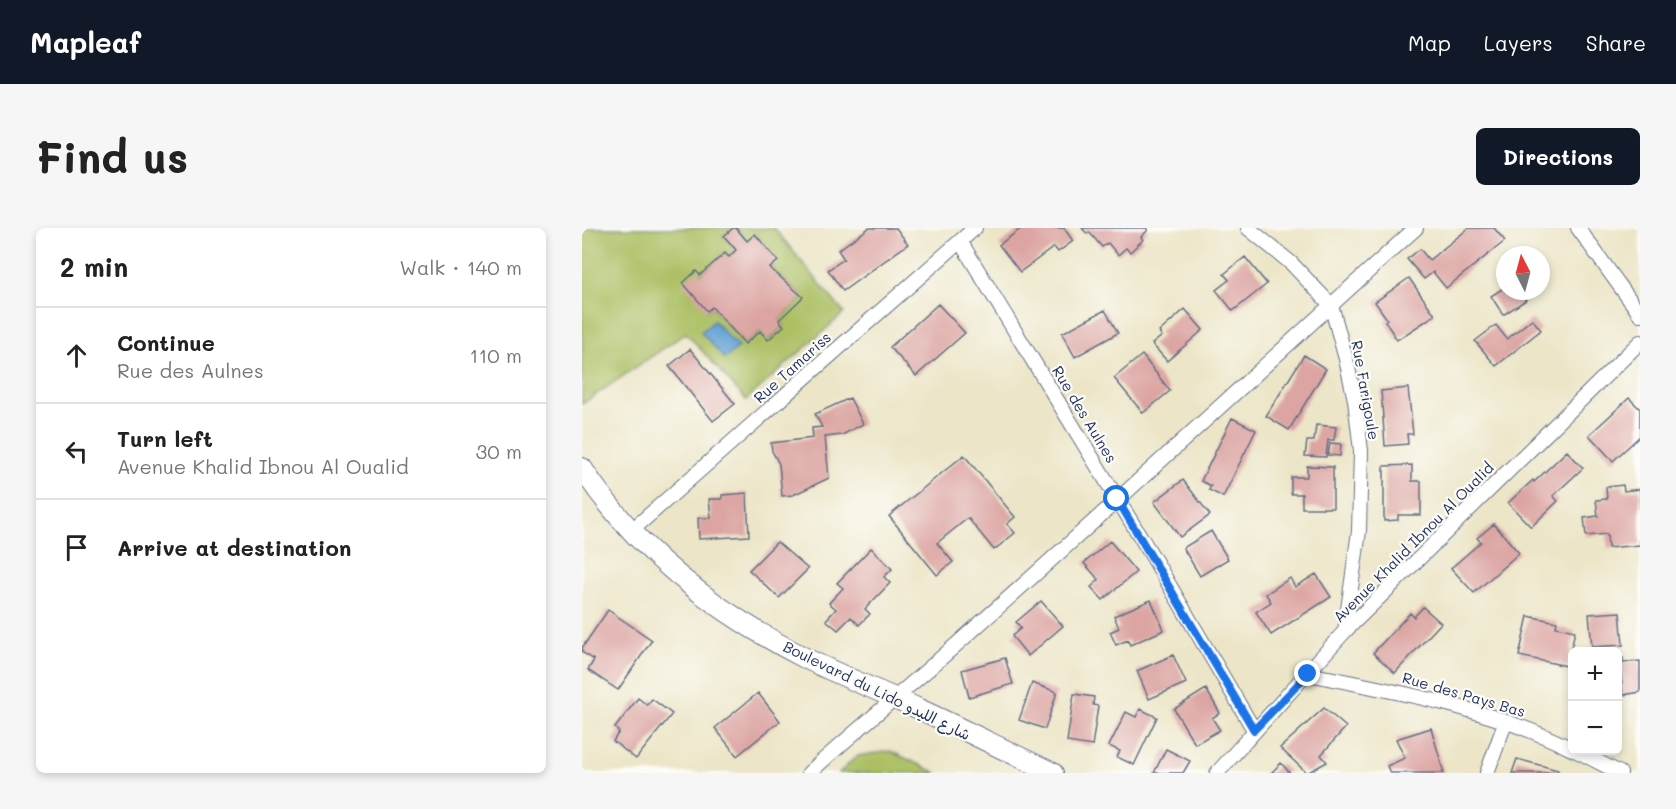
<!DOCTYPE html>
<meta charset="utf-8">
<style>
:root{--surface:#fff;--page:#f6f6f6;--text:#222;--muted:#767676;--line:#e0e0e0;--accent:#111827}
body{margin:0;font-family:Mali,"Playpen Sans Arabic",sans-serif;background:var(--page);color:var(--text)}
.controls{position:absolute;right:18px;bottom:18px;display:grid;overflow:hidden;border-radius:9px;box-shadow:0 3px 9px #0003}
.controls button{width:54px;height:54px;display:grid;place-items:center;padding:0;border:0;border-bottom:2px solid var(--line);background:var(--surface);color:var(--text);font:30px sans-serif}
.compass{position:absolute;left:914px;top:18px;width:54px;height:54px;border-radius:50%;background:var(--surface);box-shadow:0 3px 9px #0003;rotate:354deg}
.stop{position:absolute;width:18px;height:18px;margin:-14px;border:4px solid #1a73e8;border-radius:50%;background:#fff}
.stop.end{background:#1a73e8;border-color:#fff;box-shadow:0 2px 6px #0008}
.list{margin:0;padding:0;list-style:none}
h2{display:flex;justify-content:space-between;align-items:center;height:78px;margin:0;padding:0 24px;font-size:26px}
h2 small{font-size:20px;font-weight:400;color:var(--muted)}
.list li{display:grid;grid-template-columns:39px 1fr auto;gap:18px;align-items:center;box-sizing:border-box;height:96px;padding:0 24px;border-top:2px solid var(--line)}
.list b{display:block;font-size:22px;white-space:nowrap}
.list p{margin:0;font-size:20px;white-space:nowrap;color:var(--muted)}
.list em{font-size:20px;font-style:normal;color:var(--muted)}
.icon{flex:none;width:33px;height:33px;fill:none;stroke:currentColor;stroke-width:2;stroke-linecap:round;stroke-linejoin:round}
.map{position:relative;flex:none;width:1058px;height:545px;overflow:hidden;border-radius:9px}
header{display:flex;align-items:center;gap:36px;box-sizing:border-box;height:84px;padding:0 30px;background:var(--accent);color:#fff}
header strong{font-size:28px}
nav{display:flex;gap:33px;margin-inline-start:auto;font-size:21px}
.intro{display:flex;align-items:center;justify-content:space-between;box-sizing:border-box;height:144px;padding:0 36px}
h1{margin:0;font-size:42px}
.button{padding:15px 27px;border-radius:9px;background:var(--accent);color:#fff;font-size:21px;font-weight:700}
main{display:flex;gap:36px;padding:0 36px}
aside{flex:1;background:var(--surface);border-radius:9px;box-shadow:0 3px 9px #0003}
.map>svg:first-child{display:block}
</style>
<header>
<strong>Mapleaf</strong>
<nav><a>Map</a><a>Layers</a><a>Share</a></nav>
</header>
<div class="intro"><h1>Find us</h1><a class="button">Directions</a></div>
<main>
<aside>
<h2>2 min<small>Walk · 140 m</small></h2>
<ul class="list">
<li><svg class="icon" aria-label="ahead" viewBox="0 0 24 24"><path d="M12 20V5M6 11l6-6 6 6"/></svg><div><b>Continue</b><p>Rue des Aulnes</p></div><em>110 m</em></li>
<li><svg class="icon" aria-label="left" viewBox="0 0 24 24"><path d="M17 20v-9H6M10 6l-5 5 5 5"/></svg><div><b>Turn left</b><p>Avenue Khalid Ibnou Al Oualid</p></div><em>30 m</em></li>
<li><svg class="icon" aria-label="arrive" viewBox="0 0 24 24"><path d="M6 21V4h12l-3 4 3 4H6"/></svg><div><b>Arrive at destination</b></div></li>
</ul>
</aside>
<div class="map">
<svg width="1058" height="545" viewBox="0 0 1058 545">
<rect width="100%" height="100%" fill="#fdfcf7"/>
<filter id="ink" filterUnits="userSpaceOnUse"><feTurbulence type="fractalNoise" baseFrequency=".0167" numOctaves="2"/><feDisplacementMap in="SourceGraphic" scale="12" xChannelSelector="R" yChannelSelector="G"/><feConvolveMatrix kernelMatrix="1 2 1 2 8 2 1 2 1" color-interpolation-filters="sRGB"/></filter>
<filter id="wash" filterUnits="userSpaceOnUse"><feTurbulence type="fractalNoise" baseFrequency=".008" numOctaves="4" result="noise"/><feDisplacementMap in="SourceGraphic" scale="24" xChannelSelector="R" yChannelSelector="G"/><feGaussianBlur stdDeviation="1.35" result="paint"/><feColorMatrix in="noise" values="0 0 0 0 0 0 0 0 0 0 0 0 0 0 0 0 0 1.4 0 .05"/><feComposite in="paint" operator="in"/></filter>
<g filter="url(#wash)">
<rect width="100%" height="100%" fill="#ece5c7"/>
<path fill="#acbf63" stroke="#647760" stroke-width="1.5" d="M0,0H151L142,8L154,22L147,29L143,25L118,47L125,83L130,79L163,116L178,103L187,112L202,98L197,92L221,69L188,40L196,32L173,6L165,13L154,0H192L262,85L164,172L104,105L0,176Z
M308,523L355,545H257L275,528Z"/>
<path fill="#62a1d4" stroke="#3e6899" stroke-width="1.5" d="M132,93L156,119L143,131L119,104Z"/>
<g id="blocks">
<path fill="#dca5a3" d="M151,0H154L165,13L173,6L196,33L188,40L221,69L197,92L202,98L186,112L178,103L163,116L130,79L125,83L101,55L114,43L118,47L143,25L147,29L154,22L142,8Z
M287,0H314L326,16L261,63L246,42L262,31L256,22Z
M440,0H482L491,13L476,24L472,19L438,44L417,17Z
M500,0H564L566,2L559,9L561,12L548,24L544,20L536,27L526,15L520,19L507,4L505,6Z
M887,0H912L923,13L864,60L851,44L842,51L825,31L838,21L847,32Z
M663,29L685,56L651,83L634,62L647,52L642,46Z
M827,50L853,87L815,112L803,93L805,91L793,74Z
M923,59V63H943L939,66L944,72L921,87L909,68Z
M356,76L383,105L334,148L308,119Z
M603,81L621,102L585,133L570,116L580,108L577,104Z
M523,82L536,105L493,129L480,105Z
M950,91L959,102L914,138L893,113L914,97L925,111Z
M108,121L153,176L131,193L87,138Z
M560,127L588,163L561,185L532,150Z
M722,127L744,141L707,202L684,188Z
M826,160L831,206H825L826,216L803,218L799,163Z
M268,170L281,196L260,207L243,209L247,250L211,267L200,268L197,236L190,223L189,215L231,210L230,200L240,199L233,186Z
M1047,170L1058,181V208L1031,233L1007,207Z
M650,190L674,202L641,269L627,262L629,258L619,253Z
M734,197L754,199L752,212H746L744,229L723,228L725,213H732Z
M748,215L759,216L758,228L746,227Z
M985,223L1001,240L971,268L976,273L949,299L926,275L951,252L952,254Z
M382,227L433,289L425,296L433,305L412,322L386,290L355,315L371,334L355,347L307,288Z
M830,237V253H839V287H816V292L802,293V238Z
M725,238L751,239V280H720V266H709V249H725Z
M601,252L628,287L598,309L572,274Z
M1041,257L1042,263L1058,261V317L1026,320L1025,306L1004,308L1002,290L1016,288L1014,272L1025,271L1024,259Z
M165,265L167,308L117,311L116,290H129L127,271H140V267Z
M912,296L937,325L892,365L869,340L899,314L895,310Z
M629,303L646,331L618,348L601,320Z
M528,313L554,344L521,372L509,359L517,352L502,335Z
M195,314L226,341L197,370L167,342Z
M289,320L310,341L302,349L308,355L283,381L288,386L277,397L269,389L256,402L244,392L254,381L247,375L261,360L255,355Z
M734,346L749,369L689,407L674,384L689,374L684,366L708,350L713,359Z
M569,372L582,402L548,417L546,412L534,417L528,404L537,400L532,388Z
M459,373L481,398L446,428L430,408L439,400L434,394Z
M841,379L859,395L813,445L791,425L828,385L832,389Z
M26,382L70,412L36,462L6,442L12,432L0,424V420Z
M1038,384L1041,417L1010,419L1007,386Z
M946,388L975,394L974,399L993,403L985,438L937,428Z
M591,427L604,455L567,471L555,443Z
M423,430L431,456L387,469L380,442Z
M1036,430H1041V435L1058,433V464L1041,467L1039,447H1036Z
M450,455L475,464L463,501L437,492Z
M624,461L638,485L630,490L638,502L613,516L592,481Z
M176,465L198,493L155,528L133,500Z
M492,466L512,469L511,477L516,478L510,518L485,514Z
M56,470L65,477L70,471L90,486L54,531L31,513L37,504L33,500Z
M742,480L764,499L739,527L745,534L725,545L698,520Z
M558,481L575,489L552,537L535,529L538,523L527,518L544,484L554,489Z
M849,500L862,545H808L805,538L823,530L814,511Z
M584,521L608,533L601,545H572Z
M935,531L976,542L975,545H930Z
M699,535L708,545H689Z"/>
</g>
</g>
<g filter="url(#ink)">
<use href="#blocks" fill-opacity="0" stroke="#646f83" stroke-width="1.5"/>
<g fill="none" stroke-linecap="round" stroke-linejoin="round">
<g stroke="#646f83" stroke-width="16">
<path id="street" d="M666,0L709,35L749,77L764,131L773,172L779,223L777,303L763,403
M996,0L1058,86
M378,13L572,331L672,502
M49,303L393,0
M726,446C816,464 908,480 990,521
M993,522L1038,545
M227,545C282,495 339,449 394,399C542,268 687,133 834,0
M635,545L763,403L1058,114
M905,545L923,495"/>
</g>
<g stroke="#646f83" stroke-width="22">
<path id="secondary" d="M0,240C55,324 135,385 223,430C259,448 298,463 335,480C381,501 426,524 471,545"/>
</g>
<use href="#street" stroke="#fff" stroke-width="14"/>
<use href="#secondary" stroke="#fff" stroke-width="20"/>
</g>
</g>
<g fill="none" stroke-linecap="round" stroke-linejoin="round" filter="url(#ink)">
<path stroke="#1a73e8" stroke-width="8" d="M535,271L672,502L726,446"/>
</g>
<g text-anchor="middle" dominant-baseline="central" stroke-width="4.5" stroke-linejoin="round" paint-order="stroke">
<g font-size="15" fill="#1b2f5e" stroke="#fdfcf7">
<text transform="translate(210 139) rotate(-42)">Rue Tamariss</text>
<text transform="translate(784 162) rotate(80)">Rue Farigoule</text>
<text transform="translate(503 186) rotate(59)">Rue des Aulnes</text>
<text transform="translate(831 314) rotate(-45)">Avenue Khalid Ibnou Al Oualid</text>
<text transform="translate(295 462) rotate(26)">Boulevard du Lido شارع الليدو</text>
<text transform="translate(882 466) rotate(16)">Rue des Pays Bas</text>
</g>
</g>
</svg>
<div class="controls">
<button>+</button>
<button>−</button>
</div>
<svg class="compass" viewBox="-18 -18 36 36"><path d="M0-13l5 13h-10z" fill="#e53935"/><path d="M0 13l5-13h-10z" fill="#767676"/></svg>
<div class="stop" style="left:535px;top:271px"></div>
<div class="stop end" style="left:726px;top:446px"></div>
</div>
</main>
